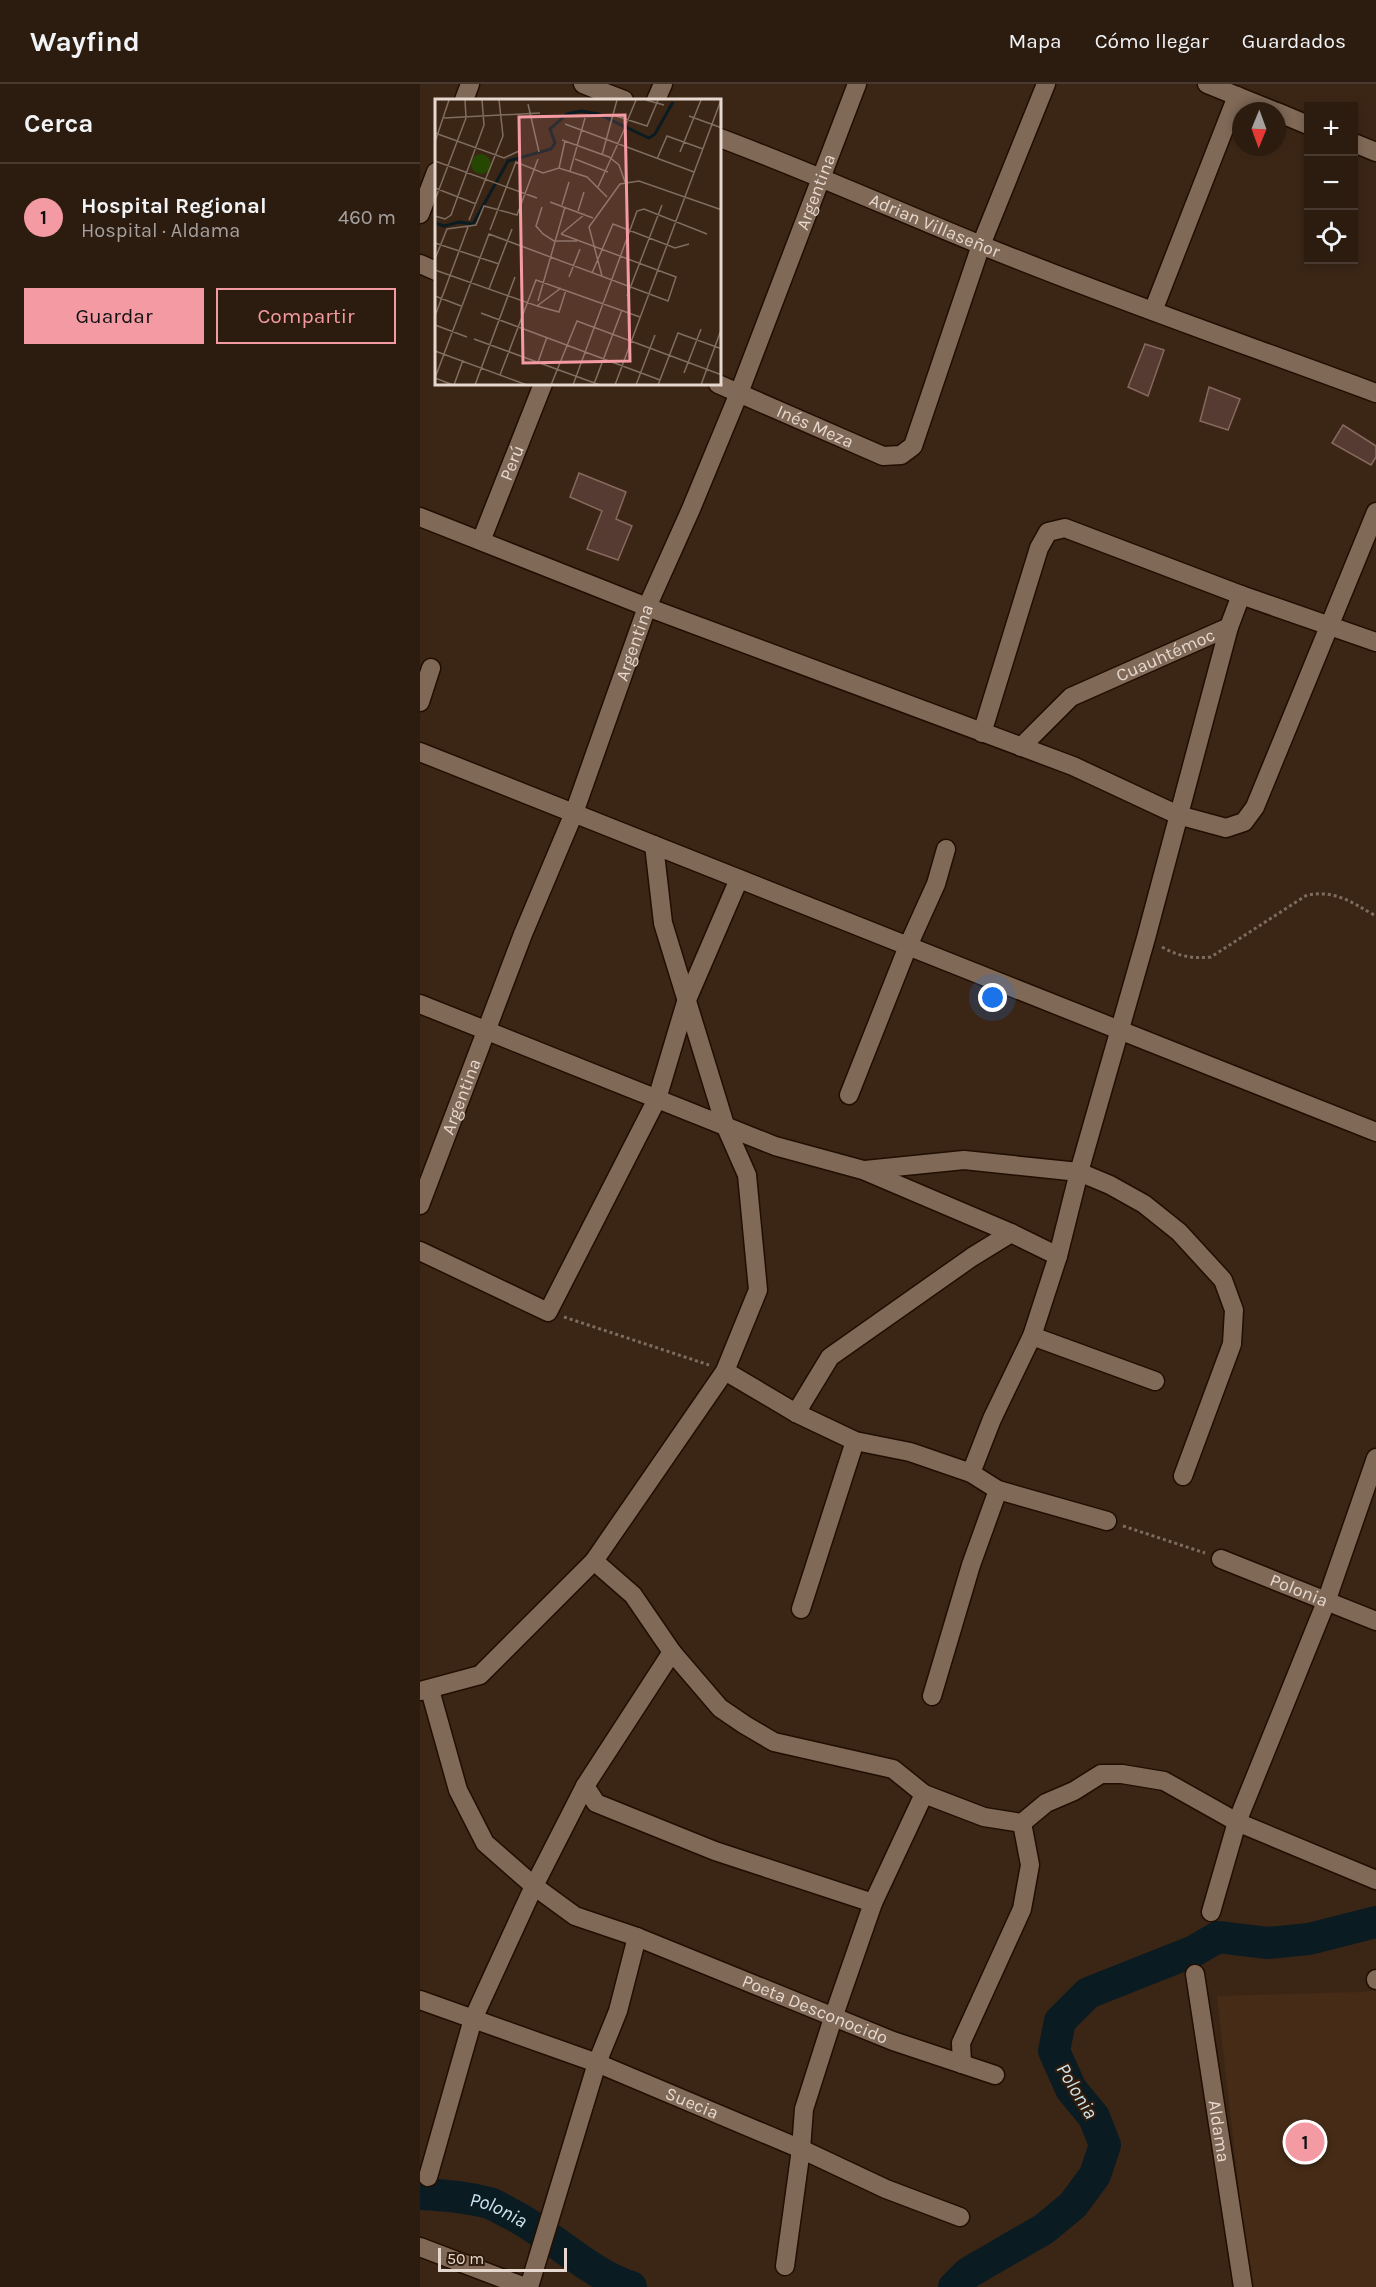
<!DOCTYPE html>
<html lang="es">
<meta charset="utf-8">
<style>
:root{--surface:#2c1c10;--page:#38291e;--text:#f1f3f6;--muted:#a6a19f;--line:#483a30;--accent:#f49aa3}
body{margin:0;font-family:Karla,sans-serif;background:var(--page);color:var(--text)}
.controls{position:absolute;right:18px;top:18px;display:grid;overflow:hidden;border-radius:0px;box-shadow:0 3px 9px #0003}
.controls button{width:54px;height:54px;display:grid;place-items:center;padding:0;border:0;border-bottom:2px solid var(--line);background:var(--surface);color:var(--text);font:30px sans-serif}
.compass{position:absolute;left:812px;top:18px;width:54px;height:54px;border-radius:50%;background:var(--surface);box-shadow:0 3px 9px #0003;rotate:181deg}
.scale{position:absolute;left:18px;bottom:15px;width:129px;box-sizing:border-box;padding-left:6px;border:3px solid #e6d8ce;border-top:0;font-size:16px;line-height:21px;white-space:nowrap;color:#e6d8ce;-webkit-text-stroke:4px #311c0c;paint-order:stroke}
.you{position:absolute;left:573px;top:914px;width:21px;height:21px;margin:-15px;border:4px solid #fff;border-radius:50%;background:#1a73e8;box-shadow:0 0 0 9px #1a73e833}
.badge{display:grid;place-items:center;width:39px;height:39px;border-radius:50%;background:var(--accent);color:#111;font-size:20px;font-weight:700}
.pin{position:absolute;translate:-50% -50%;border:3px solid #fff;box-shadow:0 2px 6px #0006}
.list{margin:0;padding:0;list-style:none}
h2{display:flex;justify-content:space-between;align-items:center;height:78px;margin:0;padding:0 24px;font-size:26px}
h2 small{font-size:20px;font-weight:400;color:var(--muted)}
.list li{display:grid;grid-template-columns:39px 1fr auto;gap:18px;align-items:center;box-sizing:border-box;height:108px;padding:0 24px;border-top:2px solid var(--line)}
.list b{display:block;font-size:22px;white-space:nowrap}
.list p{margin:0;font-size:20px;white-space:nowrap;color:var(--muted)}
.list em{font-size:20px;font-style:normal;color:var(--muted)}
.actions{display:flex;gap:12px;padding:18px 24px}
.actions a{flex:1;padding:14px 0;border:2px solid var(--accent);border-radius:0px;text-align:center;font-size:21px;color:var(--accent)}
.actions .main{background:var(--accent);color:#111}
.icon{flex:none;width:33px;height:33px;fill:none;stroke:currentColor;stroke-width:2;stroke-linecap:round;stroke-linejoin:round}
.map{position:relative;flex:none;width:956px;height:2203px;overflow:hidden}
header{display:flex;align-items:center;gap:36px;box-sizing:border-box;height:84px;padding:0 30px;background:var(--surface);border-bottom:2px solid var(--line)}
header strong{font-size:28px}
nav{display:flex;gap:33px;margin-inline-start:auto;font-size:21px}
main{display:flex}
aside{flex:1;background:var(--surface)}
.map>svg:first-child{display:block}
</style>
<header>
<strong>Wayfind</strong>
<nav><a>Mapa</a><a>Cómo llegar</a><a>Guardados</a></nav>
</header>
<main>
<aside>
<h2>Cerca<small></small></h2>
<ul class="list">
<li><span class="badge">1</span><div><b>Hospital Regional</b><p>Hospital · Aldama</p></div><em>460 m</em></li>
</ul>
<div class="actions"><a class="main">Guardar</a><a>Compartir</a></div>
</aside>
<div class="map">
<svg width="956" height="2203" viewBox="0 0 956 2203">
<rect width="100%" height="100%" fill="#3b2616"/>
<path fill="#462c17" d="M956,1905V2203H830L797,1912L947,1908Z"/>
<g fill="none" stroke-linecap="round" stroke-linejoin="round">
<g stroke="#0b1b22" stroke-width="32">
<path id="s1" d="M0,2110C23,2111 46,2113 69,2119C76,2121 83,2126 89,2129C132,2150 166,2188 211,2203"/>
<path d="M534,2203L548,2189L624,2145L653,2121L675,2091L685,2061L674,2033L651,2005L634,1967L640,1937L668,1909L774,1867L798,1853L848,1859L889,1855L956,1838"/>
</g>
</g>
<path fill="#563b32" stroke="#86685e" stroke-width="1.5" d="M725,260L744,266L728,312L708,303Z
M789,303L820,315L808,346L780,337Z
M923,341L956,362V373L951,381L912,359Z
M159,389L206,408L196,435L212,442L198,476L167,465L182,427L150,413Z"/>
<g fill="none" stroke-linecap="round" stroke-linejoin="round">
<g stroke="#210e01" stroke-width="21">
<g id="minor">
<path d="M163,0L204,16"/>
<path d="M787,0L854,27"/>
<path d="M236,16L243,0"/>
<path d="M857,28L888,41"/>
<path id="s2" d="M300,54C388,87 473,125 561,161C691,214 824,260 956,309"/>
<path d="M934,59L956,68"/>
<path d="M0,180L16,187"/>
<path d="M733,227L817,12"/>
<path id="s3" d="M298,300L463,372L481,371L493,362L561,161L626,0"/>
<path d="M0,433L227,523L653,682L758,731L806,744L824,738L835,723L956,428"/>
<path id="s4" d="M61,457L123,300"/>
<path d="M0,618L11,584"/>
<path d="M562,649L619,464L628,448L645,444L821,511"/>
<path id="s5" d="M601,663L651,613L809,543L821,511L956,558"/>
<path d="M0,668L956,1048"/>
<path d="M0,920L355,1062L443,1086L591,1149"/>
<path d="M429,1011L488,862L516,800L526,765"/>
<path d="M445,1086L544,1076L659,1088L690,1101L724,1120L759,1148L803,1196L814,1226L812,1260L763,1392"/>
<path id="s6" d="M0,1121L103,850L154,729L227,523L271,425L319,309L437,0"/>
<path d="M0,1167L128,1228L237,1015L266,918L319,795"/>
<path d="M612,1252L735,1297"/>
<path d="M305,1287L376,1329L435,1357L490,1368L551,1389L578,1406L687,1437"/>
<path d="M376,1329L410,1273L552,1173L591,1149L638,1172"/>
<path d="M551,1389L572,1335L612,1252L638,1172L659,1088L726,854L809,543"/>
<path id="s7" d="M801,1475L956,1537"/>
<path d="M174,1477L213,1511L252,1568L300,1624L325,1641L354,1658L473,1685L504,1710L564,1733L602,1739L626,1719L654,1707L681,1690H702L744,1697L817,1738L956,1796"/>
<path d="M381,1525L435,1357"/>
<path id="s8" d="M10,1606L38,1706L65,1759L114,1802L155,1832L217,1853L473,1957L575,1991"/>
<path d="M0,1607L60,1591L174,1477L305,1287L338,1206L327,1091L305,1041L243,839L234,761"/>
<path d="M512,1612L551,1481L578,1406"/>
<path d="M165,1702L176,1719L295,1767L453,1819"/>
<path d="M791,1828L817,1738L906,1518L956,1374"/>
<path id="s9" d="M775,1890L823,2203"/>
<path d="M956,1896V1895"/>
<path id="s10" d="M0,1916L177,1979L381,2065L466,2105L540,2133"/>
<path d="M542,1980L541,1959L602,1825L610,1781L602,1739"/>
<path d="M8,2093L53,1935L114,1802L165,1702L252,1568"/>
<path d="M0,2163L105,2203"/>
<path d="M365,2182L381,2065L384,2025L413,1934L453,1819L504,1710"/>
<path d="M109,2203L177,1979L198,1927L217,1853"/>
</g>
</g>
<g stroke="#210e01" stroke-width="21">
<path id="tertiary" d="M44,16L50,0
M0,130L16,88"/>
</g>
<path stroke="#7e6c5f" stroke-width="3" stroke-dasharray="3 3" stroke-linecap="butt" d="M742,863C758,872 772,875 791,873L887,811C916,806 931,818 956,832
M144,1233L289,1281
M703,1442L785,1469"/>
<use href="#minor" stroke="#816957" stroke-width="18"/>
<use href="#tertiary" stroke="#816957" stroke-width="18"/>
</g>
<g text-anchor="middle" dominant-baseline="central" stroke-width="4.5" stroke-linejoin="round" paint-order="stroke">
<g font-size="18" fill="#e6d8ce" stroke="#311c0c">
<text stroke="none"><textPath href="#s6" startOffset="1088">Argentina</textPath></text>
<text stroke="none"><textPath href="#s2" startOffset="232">Adrian Villaseñor</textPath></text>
<text stroke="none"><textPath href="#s3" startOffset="106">Inés Meza</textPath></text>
<text stroke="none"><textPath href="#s4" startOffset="84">Perú</textPath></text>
<text stroke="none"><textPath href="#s6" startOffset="602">Argentina</textPath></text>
<text stroke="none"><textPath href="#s5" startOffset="174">Cuauhtémoc</textPath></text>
<text stroke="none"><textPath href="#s6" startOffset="116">Argentina</textPath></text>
<text stroke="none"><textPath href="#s7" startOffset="84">Polonia</textPath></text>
<text stroke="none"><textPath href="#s8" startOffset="537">Poeta Desconocido</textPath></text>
<text stroke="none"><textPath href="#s10" startOffset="291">Suecia</textPath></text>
<text stroke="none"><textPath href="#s9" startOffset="159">Aldama</textPath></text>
</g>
<g font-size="20" font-style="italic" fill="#cbe4f0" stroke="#311c0c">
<text transform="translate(657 2007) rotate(59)">Polonia</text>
<text stroke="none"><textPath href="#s1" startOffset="81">Polonia</textPath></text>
</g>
</g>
<g transform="translate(15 15)">
<rect width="286" height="286" fill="#3b2616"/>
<path d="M36 65a10 10 0 1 1 20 0a10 10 0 1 1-20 0Z" fill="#254701"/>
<path fill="none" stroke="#0b1b22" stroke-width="3" d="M0,124L9,127L24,123L38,125L73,62L116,50L120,44L115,30L132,15L146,12L163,15L214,39L220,35L238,3"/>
<path fill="none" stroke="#7f6d60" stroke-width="1.5" d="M211,1L229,6M93,5L104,53M178,16L212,27L223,1M254,17L287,29M9,19L105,14M130,25L259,73M191,25L201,1M0,34L69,59L84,52M127,41L174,58L184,66L190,83M0,43L14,1M245,53L266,1M167,56L182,1M140,60L173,73M222,60L232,37L268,50M0,62L102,99M124,69L130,42M135,72L150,19M163,88L190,29M0,89L41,105M0,101L31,19L30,1M115,103L158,119M127,106L134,83M107,108L101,127L108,135L119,142H142M143,112L149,93M0,117L10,120L16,116L49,26L47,1M34,121L68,37L64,1M55,131L81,63L108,74L124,69L152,78L172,98M126,135L150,115M0,144L64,165M0,160L12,130L41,126L49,107L82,116L103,60M0,171L102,207L126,189M157,174L178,125L240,149L254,145M167,177L154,128L185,85L204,82L287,111M134,178L145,150M54,190L77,130M0,197L26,207M192,197L227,106M103,202L130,108M102,207L124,213L131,191M46,214L225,281M0,217L33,128M0,226L32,238M39,240L165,286M0,252L92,286M103,263L112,238M249,274L266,230M65,276L101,181L205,218M0,279L54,135L233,202L241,178L126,135M0,279L18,286M159,285L187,211M19,286L28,261M40,286L80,178M116,286L142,222L287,276M138,286L202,112L209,110L272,135M180,286L286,1M201,286L220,236M223,286L243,234L287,250M266,286L286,231"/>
<path fill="#f49aa3" fill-opacity="0.15" stroke="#f49aa3" stroke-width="3" d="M190,16L195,262L88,264L84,18Z"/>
<rect width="286" height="286" fill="none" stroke="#e6d8ce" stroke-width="3"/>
</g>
</svg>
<div class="controls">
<button>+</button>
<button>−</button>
<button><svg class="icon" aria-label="locate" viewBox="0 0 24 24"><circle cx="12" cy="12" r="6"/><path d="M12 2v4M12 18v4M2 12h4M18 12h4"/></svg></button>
</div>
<svg class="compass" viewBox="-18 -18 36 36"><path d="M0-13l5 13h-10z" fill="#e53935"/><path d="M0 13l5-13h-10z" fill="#a6a19f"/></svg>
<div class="scale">50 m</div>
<div class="you"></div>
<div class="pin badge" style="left:885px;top:2058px">1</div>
</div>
</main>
